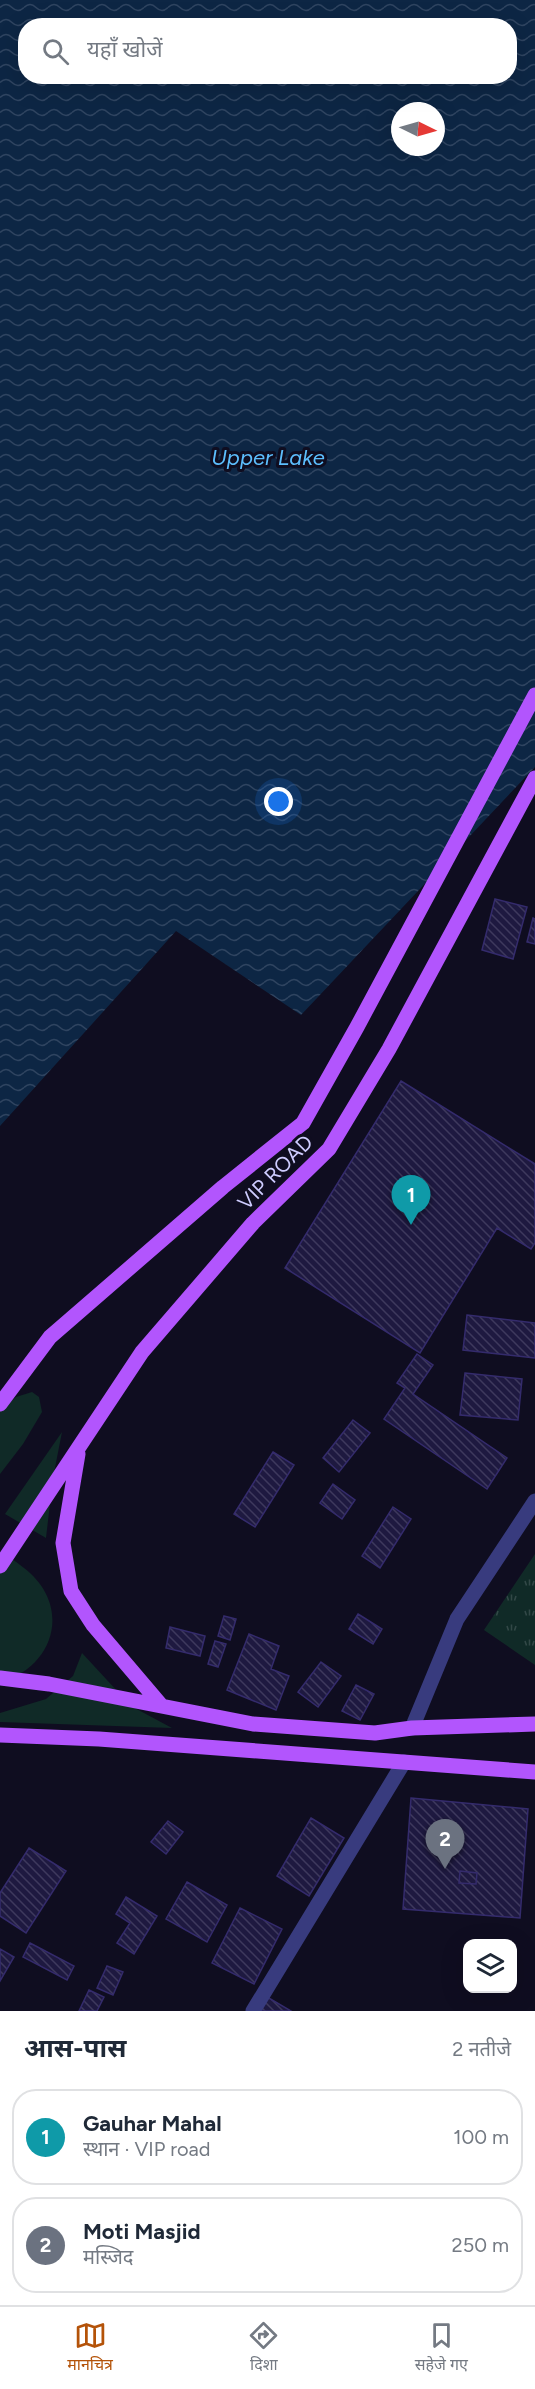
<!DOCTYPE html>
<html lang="hi">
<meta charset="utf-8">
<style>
:root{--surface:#fff;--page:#f6f6f7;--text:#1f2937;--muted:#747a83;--line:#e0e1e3;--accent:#b45309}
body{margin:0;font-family:Figtree,"Noto Sans Devanagari",sans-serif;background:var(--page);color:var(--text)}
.controls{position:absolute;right:18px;bottom:18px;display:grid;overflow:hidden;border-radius:12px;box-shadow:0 6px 24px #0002}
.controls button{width:54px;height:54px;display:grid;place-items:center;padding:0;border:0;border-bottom:2px solid var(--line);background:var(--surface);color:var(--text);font:30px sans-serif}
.compass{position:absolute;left:391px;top:102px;width:54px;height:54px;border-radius:50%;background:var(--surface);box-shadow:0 6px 24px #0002;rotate:95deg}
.you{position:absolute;left:279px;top:802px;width:21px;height:21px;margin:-15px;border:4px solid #fff;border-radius:50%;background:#1a73e8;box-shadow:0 0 0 9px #1a73e833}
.badge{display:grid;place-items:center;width:39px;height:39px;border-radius:50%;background:var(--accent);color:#fff;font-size:20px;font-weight:700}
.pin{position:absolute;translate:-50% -50px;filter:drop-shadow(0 2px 3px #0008)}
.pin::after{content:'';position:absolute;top:32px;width:21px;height:18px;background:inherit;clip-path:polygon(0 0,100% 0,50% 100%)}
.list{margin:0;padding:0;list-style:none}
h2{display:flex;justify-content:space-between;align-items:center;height:78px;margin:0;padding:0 24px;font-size:26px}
h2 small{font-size:20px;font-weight:400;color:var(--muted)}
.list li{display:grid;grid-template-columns:39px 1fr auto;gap:18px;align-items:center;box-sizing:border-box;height:96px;margin:0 12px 12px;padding:0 12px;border:2px solid var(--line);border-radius:24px}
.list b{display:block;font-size:22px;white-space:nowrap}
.list p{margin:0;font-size:20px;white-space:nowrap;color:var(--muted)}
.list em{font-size:20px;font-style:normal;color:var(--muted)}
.icon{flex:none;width:33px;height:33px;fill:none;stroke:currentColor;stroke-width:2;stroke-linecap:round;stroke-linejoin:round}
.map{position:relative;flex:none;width:535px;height:2011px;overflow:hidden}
.search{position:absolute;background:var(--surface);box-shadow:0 6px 24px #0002;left:18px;right:18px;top:18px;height:66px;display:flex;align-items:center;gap:15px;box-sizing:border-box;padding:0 21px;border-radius:24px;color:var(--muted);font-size:22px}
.sheet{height:294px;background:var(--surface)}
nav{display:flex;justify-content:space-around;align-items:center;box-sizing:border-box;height:84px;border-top:2px solid var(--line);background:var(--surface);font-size:16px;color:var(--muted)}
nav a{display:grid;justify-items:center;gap:3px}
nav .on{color:var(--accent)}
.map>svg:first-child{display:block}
</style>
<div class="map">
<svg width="535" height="2011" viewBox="0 0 535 2011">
<defs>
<pattern id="park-tufts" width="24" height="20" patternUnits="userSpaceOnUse" patternTransform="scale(1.5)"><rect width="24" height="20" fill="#102a27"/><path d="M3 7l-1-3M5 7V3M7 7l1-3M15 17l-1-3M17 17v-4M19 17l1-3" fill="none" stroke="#324847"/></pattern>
<pattern id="water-waves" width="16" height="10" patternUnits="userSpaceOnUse" patternTransform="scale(1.5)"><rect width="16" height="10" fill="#0d2644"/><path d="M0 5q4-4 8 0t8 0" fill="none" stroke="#2f4460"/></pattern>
<pattern id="building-back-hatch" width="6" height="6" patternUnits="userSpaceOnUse" patternTransform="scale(1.5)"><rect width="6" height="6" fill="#1e1940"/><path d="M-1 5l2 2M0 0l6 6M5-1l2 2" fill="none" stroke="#3e395d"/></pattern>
</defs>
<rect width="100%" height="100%" fill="#0f0d20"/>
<path fill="#102a27" d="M32,1392L39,1397L42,1412L23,1444L0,1474V1411L16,1397Z
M62,1432L53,1478L46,1538L5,1514Z
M0,1553C10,1556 16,1562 24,1568C72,1605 56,1666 0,1683Z
M82,1653L131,1706L172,1728L0,1722V1713L46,1699L73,1676Z"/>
<path fill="url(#park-tufts)" d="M535,1554V1665L484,1630Z"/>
<path fill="url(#water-waves)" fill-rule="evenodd" d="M0,0H535V767L301,1015L176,931L0,1126ZM26,26H510V76H26ZM400,111H436V147H400Z"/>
<path fill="url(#building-back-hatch)" stroke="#342b6c" stroke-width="1.5" d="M495,899L527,907L513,959L482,950Z
M533,918L535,919V944L527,942Z
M401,1081L535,1164V1243L531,1249L497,1228L420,1353L285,1268Z
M467,1315L535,1323V1358L463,1350Z
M417,1354L433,1365L413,1394L507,1458L487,1489L384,1419L405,1388L397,1383Z
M465,1373L522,1379L518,1420L460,1415Z
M353,1420L370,1433L339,1472L323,1458Z
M273,1452L294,1465L255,1527L234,1514Z
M333,1484L355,1500L342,1519L320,1503Z
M393,1507L411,1519L380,1568L362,1556Z
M358,1614L382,1629L373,1644L349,1629Z
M224,1616L236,1619L230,1640L218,1636Z
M170,1627L205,1636L200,1656L166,1648Z
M249,1634L279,1646L271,1669L289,1676L276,1710L227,1690Z
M215,1641L226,1644L218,1667L208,1664Z
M321,1662L341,1676L318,1707L298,1692Z
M356,1685L374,1694L360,1720L342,1711Z
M411,1798L528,1809L520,1918L403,1909Z
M311,1818L344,1838L309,1896L277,1876Z
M168,1821L183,1832L166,1854L151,1842Z
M29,1848L66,1871L26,1933L0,1916V1893Z
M460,1871L477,1873L476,1884L459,1883Z
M187,1882L227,1905L207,1942L166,1919Z
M126,1897L157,1916L134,1954L117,1943L130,1923L116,1914Z
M240,1908L282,1929L254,1984L212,1963Z
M30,1943L74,1966L67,1980L23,1957Z
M0,1949L14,1957L0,1981Z
M107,1966L123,1972L113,1995L97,1988Z
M89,1990L104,1997L97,2011H79Z
M267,1997L291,2011H259Z"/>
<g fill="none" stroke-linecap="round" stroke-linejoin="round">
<path stroke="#383b7e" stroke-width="15" d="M412,1728L457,1619L535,1501
M253,2011L404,1762"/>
<path stroke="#b255fd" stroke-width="15" d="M0,1404L50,1337L223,1187L303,1123L357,1027L535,695
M78,1454L63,1543L71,1591L93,1625L161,1705
M0,1566L142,1352L253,1223L329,1149L389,1049L535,778
M0,1678L49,1684L253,1724L375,1733L412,1728L535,1724
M0,1735L99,1739L535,1772"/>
</g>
<g text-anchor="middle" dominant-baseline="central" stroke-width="6" stroke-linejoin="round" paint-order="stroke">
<g font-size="21" fill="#ceccfe" stroke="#0f0d20">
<text transform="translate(275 1172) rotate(-45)">VIP ROAD</text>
</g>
<g font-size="22" font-style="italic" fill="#5cbefd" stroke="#0f0d20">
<text x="268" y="457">Upper Lake</text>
</g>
</g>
</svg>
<div class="controls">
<button><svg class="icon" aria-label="layers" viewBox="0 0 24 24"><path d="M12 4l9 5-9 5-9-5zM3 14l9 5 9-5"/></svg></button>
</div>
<svg class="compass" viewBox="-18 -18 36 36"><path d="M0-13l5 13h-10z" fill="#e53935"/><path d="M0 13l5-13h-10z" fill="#747a83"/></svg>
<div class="you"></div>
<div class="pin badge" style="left:411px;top:1225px;background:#0f9aa8">1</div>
<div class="pin badge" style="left:445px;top:1869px;background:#6b7280">2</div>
<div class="search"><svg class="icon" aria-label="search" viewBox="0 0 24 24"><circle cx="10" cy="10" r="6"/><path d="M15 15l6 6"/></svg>यहाँ खोजें</div>
</div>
<section class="sheet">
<h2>आस-पास<small>2 नतीजे</small></h2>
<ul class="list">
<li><span class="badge" style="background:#0f9aa8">1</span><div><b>Gauhar Mahal</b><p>स्थान · VIP road</p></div><em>100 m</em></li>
<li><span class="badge" style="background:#6b7280">2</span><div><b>Moti Masjid</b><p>मस्जिद</p></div><em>250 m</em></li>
</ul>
</section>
<nav>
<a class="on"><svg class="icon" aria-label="map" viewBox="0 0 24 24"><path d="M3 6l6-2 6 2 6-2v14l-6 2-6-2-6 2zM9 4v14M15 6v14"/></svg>मानचित्र</a>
<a><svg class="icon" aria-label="directions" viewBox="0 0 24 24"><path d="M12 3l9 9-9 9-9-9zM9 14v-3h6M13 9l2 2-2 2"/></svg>दिशा</a>
<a><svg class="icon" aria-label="saved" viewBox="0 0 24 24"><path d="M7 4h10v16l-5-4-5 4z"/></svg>सहेजे गए</a>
</nav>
